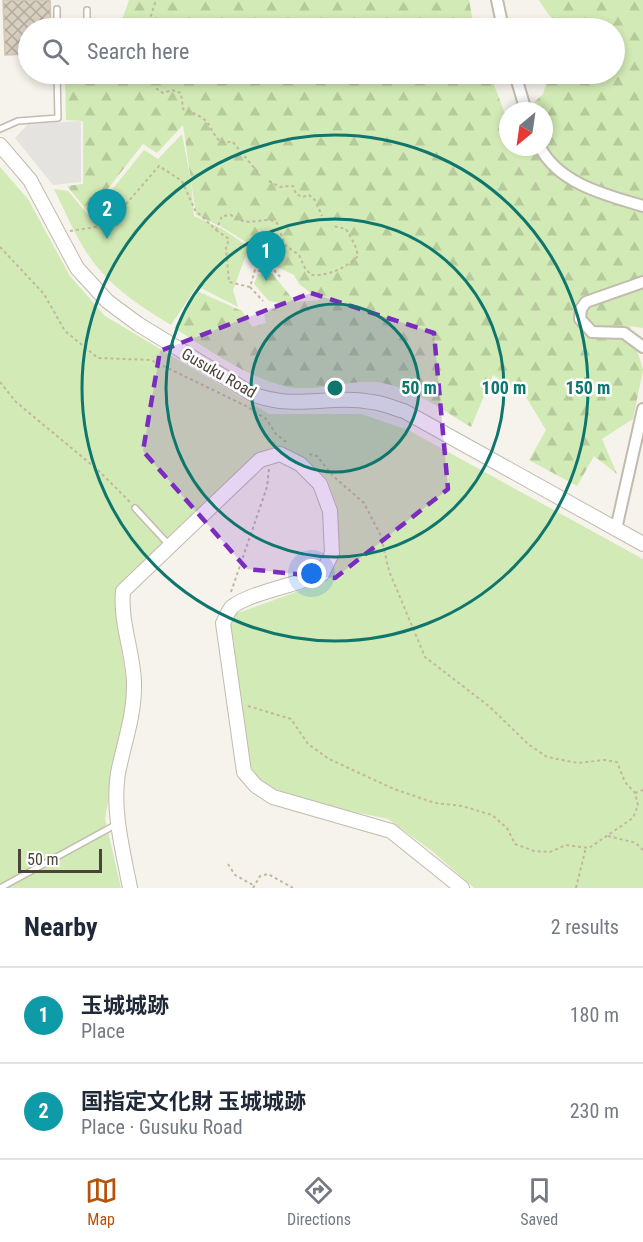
<!DOCTYPE html>
<meta charset="utf-8">
<style>
:root{--surface:#fff;--page:#f6f6f7;--text:#1f2937;--muted:#747a83;--line:#e0e1e3;--accent:#b45309}
body{margin:0;font-family:"Roboto Condensed","Noto Sans JP",sans-serif;background:var(--page);color:var(--text)}
.compass{position:absolute;left:499px;top:102px;width:54px;height:54px;border-radius:50%;background:var(--surface);box-shadow:0 3px 9px #0003;rotate:209deg}
.scale{position:absolute;left:18px;bottom:15px;width:84px;box-sizing:border-box;padding-left:6px;border:3px solid #4b4439;border-top:0;font-size:16px;line-height:21px;white-space:nowrap;color:#4b4439;-webkit-text-stroke:4px #fff;paint-order:stroke}
.you{position:absolute;left:312px;top:574px;width:21px;height:21px;margin:-15px;border:4px solid #fff;border-radius:50%;background:#1a73e8;box-shadow:0 0 0 9px #1a73e833}
.badge{display:grid;place-items:center;width:39px;height:39px;border-radius:50%;background:var(--accent);color:#fff;font-size:20px;font-weight:700}
.pin{position:absolute;translate:-50% -50px;filter:drop-shadow(0 2px 3px #0008)}
.pin::after{content:'';position:absolute;top:32px;width:21px;height:18px;background:inherit;clip-path:polygon(0 0,100% 0,50% 100%)}
.list{margin:0;padding:0;list-style:none}
h2{display:flex;justify-content:space-between;align-items:center;height:78px;margin:0;padding:0 24px;font-size:26px}
h2 small{font-size:20px;font-weight:400;color:var(--muted)}
.list li{display:grid;grid-template-columns:39px 1fr auto;gap:18px;align-items:center;box-sizing:border-box;height:96px;padding:0 24px;border-top:2px solid var(--line)}
.list b{display:block;font-size:22px;white-space:nowrap}
.list p{margin:0;font-size:20px;white-space:nowrap;color:var(--muted)}
.list em{font-size:20px;font-style:normal;color:var(--muted)}
.icon{flex:none;width:33px;height:33px;fill:none;stroke:currentColor;stroke-width:2;stroke-linecap:round;stroke-linejoin:round}
.map{position:relative;flex:none;width:643px;height:888px;overflow:hidden}
.search{position:absolute;background:var(--surface);box-shadow:0 3px 9px #0003;left:18px;right:18px;top:18px;height:66px;display:flex;align-items:center;gap:15px;box-sizing:border-box;padding:0 21px;border-radius:33px;color:var(--muted);font-size:22px}
.sheet{height:270px;background:var(--surface)}
nav{display:flex;justify-content:space-around;align-items:center;box-sizing:border-box;height:84px;border-top:2px solid var(--line);background:var(--surface);font-size:16px;color:var(--muted)}
nav a{display:grid;justify-items:center;gap:3px}
nav .on{color:var(--accent)}
.map>svg:first-child{display:block}
</style>
<div class="map">
<svg width="643" height="888" viewBox="0 0 643 888">
<defs>
<pattern id="forest-firs" width="22" height="20" patternUnits="userSpaceOnUse" patternTransform="scale(1.5)"><rect width="22" height="20" fill="#d2eab5"/><path d="M5 1l3.5 6h-7zM16 11l3.5 6h-7z" fill="#b6ca9c"/></pattern>
<pattern id="building-cross-hatch" width="8" height="8" patternUnits="userSpaceOnUse" patternTransform="scale(1.5)"><rect width="8" height="8" fill="#d8cfc1"/><path d="M0 0l8 8M0 8l8-8" fill="none" stroke="#b1aa9e"/></pattern>
</defs>
<rect width="100%" height="100%" fill="#f6f3ec"/>
<path fill="#d2eab5" d="M182,134L191,181L194,216L221,228L249,247L233,290L238,307L197,286L171,325C141,307 109,286 89,256C75,236 65,211 54,189L68,191L90,217L144,150L158,159Z
M0,167L28,199L70,276L105,316L269,414H361L408,430L643,559V888H474L432,851L388,819L301,801L258,782L248,759L227,634L235,614L318,584L332,570L339,547L337,507L327,479L305,458L277,449L255,457L120,583L115,602L128,693L105,819L121,888H0Z"/>
<path fill="url(#forest-firs)" d="M129,0H469L474,28H97V22L122,20Z
M539,0H643V328L630,326L643,370L633,419L602,439L617,474L594,456L577,486L529,460L546,430L526,397L493,375L471,427C442,410 411,386 376,382C347,380 318,392 288,387C247,378 210,350 174,328L197,291L242,311L252,327L266,323L264,315L282,303L269,301L254,284L258,274L272,273L295,302L320,300L299,284L294,275L273,265L266,270L257,268L258,260H270L269,246L256,242L252,246L222,227L196,215L183,125L157,153L143,144L89,213L67,186L83,184V121L66,120L65,74H490L508,122V147H544V111H525L543,94L549,74H614V28H563L548,14Z"/>
<path fill="#e5e3e0" d="M81,121V182L53,185L15,138L28,124Z"/>
<path fill="url(#building-cross-hatch)" stroke="#d3c7b4" stroke-width="1.5" d="M3,0H50L51,28H28V54L5,55Z"/>
<g fill="none" stroke-linecap="round" stroke-linejoin="round">
<g stroke="#c2bbae" stroke-width="8">
<path id="service" d="M57,9V28
M87,10V28
M0,129L18,121L58,118L57,74
M135,508L170,546
M0,888L117,824"/>
</g>
<g stroke="#c2bbae" stroke-width="14">
<path id="minor" d="M497,0L503,28
M515,74L526,111
M540,147C559,184 606,195 643,206
M643,282L586,302L581,309L580,319L592,332L624,333L643,347
M616,529L643,409"/>
</g>
<g stroke="#c2bbae" stroke-width="16">
<path id="tertiary" d="M0,145L30,180L77,268L107,301L138,324L252,394C297,411 329,394 372,402C383,403 393,408 404,411L643,544
M130,888C123,851 112,811 118,773C124,743 135,714 134,682C133,651 120,623 123,591L260,460L280,454L300,464L320,484L330,511L332,553L322,574C299,584 249,593 232,607C228,611 226,618 223,623L244,772L256,786L273,797L391,831L462,888"/>
</g>
<path stroke="#c4b79f" stroke-width="2" stroke-dasharray="3 3" stroke-linecap="butt" d="M147,28L156,0
M148,74L149,82L158,81L157,89L163,93L172,90L181,93L183,109C189,112 200,115 205,120C214,128 215,148 232,141L260,175
M269,181L280,187L293,186L296,194L302,197L309,195L315,200L322,216
M216,230L229,239L226,248L229,282L250,287L255,270L267,273L273,269L282,279
M70,231L108,225L159,166L182,181L195,210L216,230L222,216L231,215C246,226 254,220 271,220L277,223L285,245L299,255L305,268L311,275C329,276 346,268 358,256L355,245L346,229L333,226
M0,247L44,294L65,331L98,358L151,360L248,407L266,419L276,434L286,442
M250,287L263,301
M0,382L16,402L98,470L130,502
M231,592L267,487L269,469
M248,706L291,719L308,744L329,759L394,789L435,803L462,806L492,815L507,828L515,844L534,851L550,852L566,845L589,848L633,818L638,805L635,793L625,782L617,762L604,760L578,763L547,757L528,744L490,707L425,657L389,571L381,536L364,503L333,476L317,456L309,454
M635,793L643,790
M608,836L636,843L643,850
M228,864L235,875L253,885
M253,888L260,876L268,874L293,888
M576,888L586,847"/>
<use href="#service" stroke="#fff" stroke-width="5"/>
<use href="#minor" stroke="#fff" stroke-width="10"/>
<use href="#tertiary" stroke="#fff" stroke-width="14"/>
</g>
<path fill="#7b2cbf" fill-opacity="0.2" stroke="#7b2cbf" stroke-width="4.5" stroke-dasharray="12 8" stroke-linejoin="round" d="M311,293L434,333L448,489L335,578L247,569L143,451L160,351Z"/>
<circle cx="335" cy="388" r="84" fill="#0f766e" fill-opacity=".12"/>
<g fill="none" stroke="#0f766e" stroke-width="3">
<circle cx="335" cy="388" r="84"/>
<circle cx="335" cy="388" r="169"/>
<circle cx="335" cy="388" r="253"/>
</g>
<g text-anchor="middle" dominant-baseline="central" stroke-width="5" stroke-linejoin="round" paint-order="stroke">
<g font-size="16" fill="#4b4439" stroke="#fff">
<text transform="translate(219 373) rotate(30)">Gusuku Road</text>
</g>
</g>
<circle cx="335" cy="388" r="9" fill="#0f766e" stroke="#fff" stroke-width="3"/>
<g font-size="18" text-anchor="middle" font-weight="bold" fill="#0f766e" stroke="#fff" stroke-width="5" stroke-linejoin="round" paint-order="stroke">
<text x="419" y="394">50 m</text>
<text x="504" y="394">100 m</text>
<text x="588" y="394">150 m</text>
</g>
</svg>
<svg class="compass" viewBox="-18 -18 36 36"><path d="M0-13l5 13h-10z" fill="#e53935"/><path d="M0 13l5-13h-10z" fill="#747a83"/></svg>
<div class="scale">50 m</div>
<div class="you"></div>
<div class="pin badge" style="left:266px;top:281px;background:#0f9aa8">1</div>
<div class="pin badge" style="left:107px;top:239px;background:#0f9aa8">2</div>
<div class="search"><svg class="icon" aria-label="search" viewBox="0 0 24 24"><circle cx="10" cy="10" r="6"/><path d="M15 15l6 6"/></svg>Search here</div>
</div>
<section class="sheet">
<h2>Nearby<small>2 results</small></h2>
<ul class="list">
<li><span class="badge" style="background:#0f9aa8">1</span><div><b>玉城城跡</b><p>Place</p></div><em>180 m</em></li>
<li><span class="badge" style="background:#0f9aa8">2</span><div><b>国指定文化財 玉城城跡</b><p>Place · Gusuku Road</p></div><em>230 m</em></li>
</ul>
</section>
<nav>
<a class="on"><svg class="icon" aria-label="map" viewBox="0 0 24 24"><path d="M3 6l6-2 6 2 6-2v14l-6 2-6-2-6 2zM9 4v14M15 6v14"/></svg>Map</a>
<a><svg class="icon" aria-label="directions" viewBox="0 0 24 24"><path d="M12 3l9 9-9 9-9-9zM9 14v-3h6M13 9l2 2-2 2"/></svg>Directions</a>
<a><svg class="icon" aria-label="saved" viewBox="0 0 24 24"><path d="M7 4h10v16l-5-4-5 4z"/></svg>Saved</a>
</nav>
